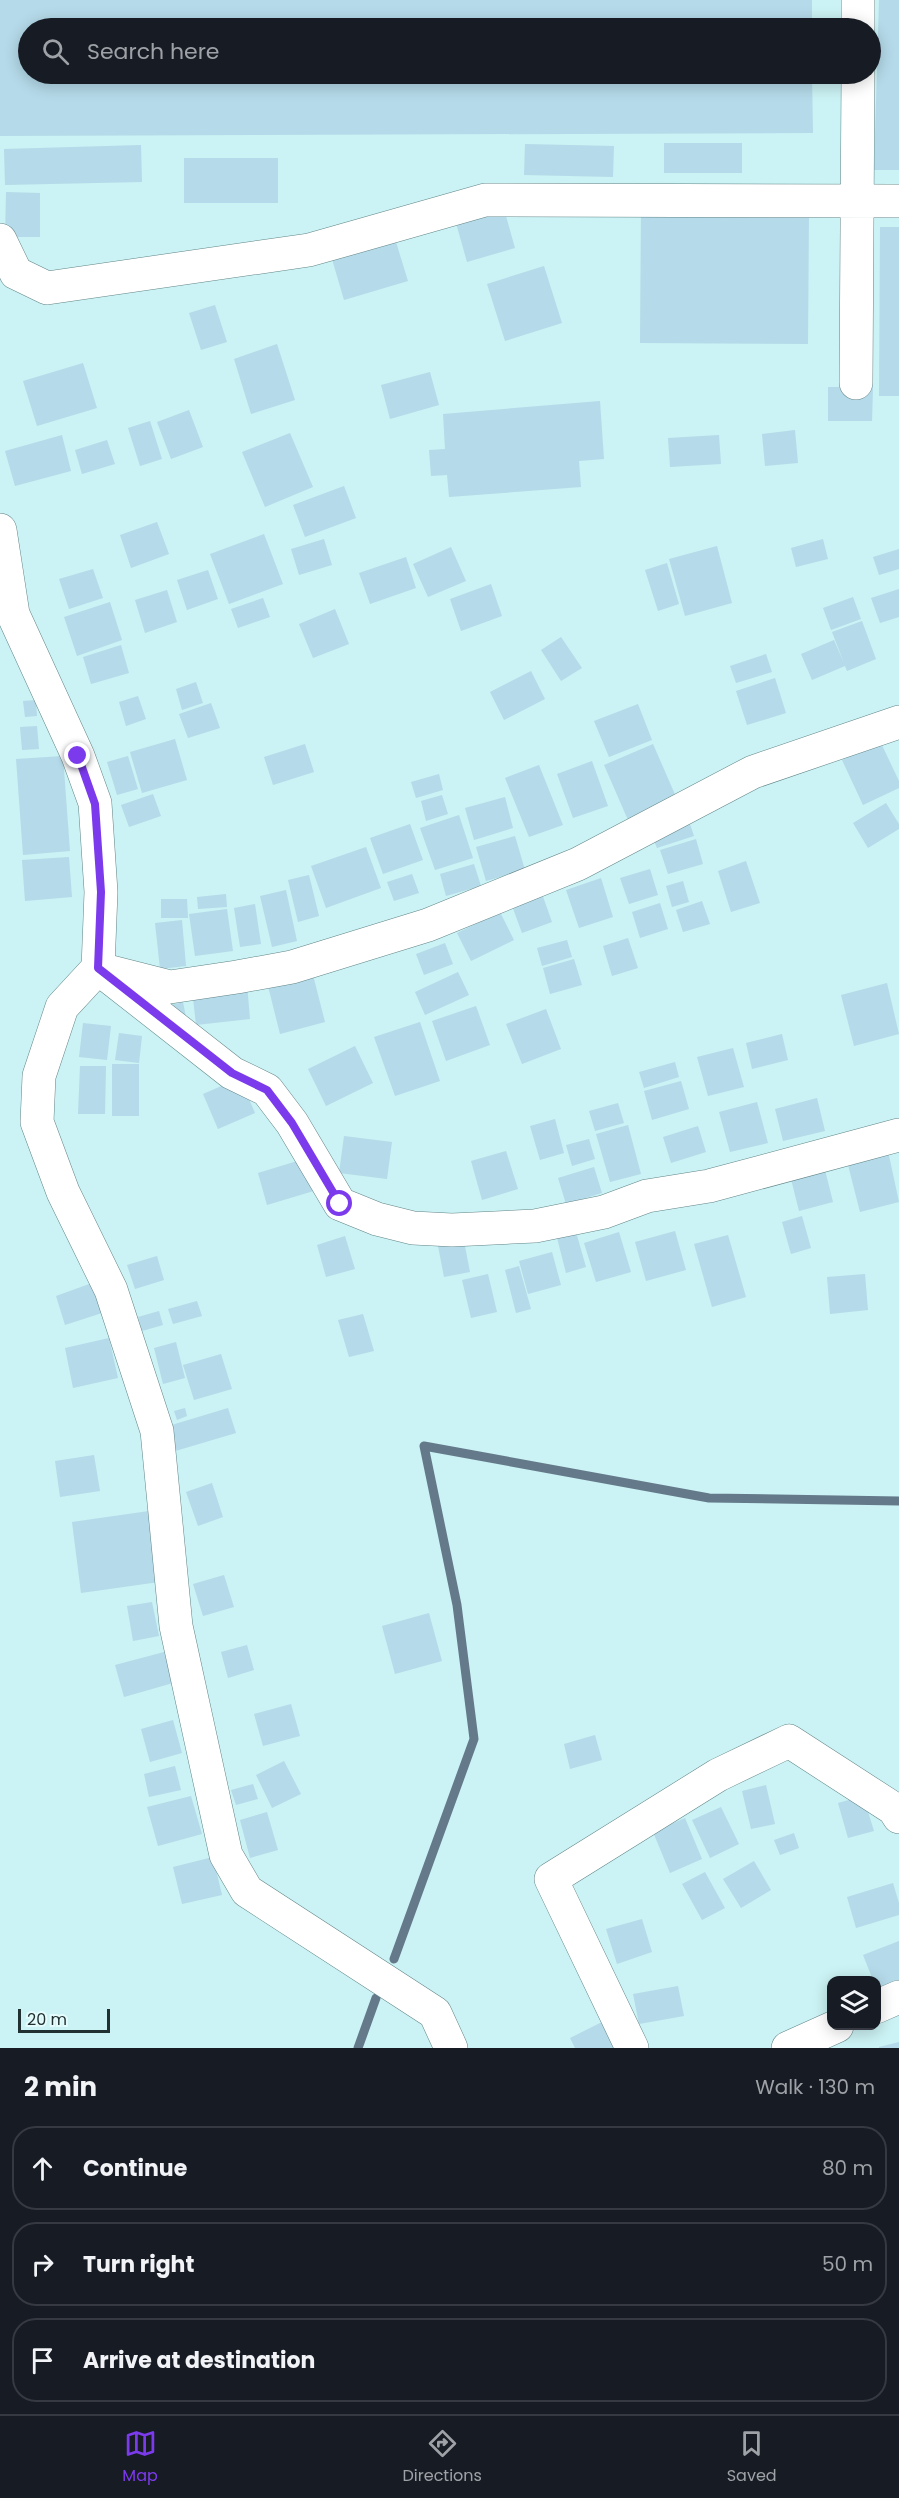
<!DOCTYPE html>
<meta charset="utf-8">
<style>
:root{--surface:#171b24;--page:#242831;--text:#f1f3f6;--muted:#9ea1a6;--line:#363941;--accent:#7c3aed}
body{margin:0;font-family:Poppins,sans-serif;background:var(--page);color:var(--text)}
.controls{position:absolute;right:18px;bottom:18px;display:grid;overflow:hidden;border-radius:12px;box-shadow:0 3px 15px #0003}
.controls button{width:54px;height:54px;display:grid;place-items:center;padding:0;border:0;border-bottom:2px solid var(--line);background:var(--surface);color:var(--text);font:30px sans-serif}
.scale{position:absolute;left:18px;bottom:15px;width:92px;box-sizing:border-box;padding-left:6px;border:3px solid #213031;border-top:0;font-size:16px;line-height:21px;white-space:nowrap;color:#213031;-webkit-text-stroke:4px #e5fcfd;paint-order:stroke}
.stop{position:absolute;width:18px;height:18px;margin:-14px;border:4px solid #7c3aed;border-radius:50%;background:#fff}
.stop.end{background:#7c3aed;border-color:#fff;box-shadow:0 2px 6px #0008}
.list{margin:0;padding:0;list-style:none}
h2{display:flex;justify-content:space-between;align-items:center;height:78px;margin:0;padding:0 24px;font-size:26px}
h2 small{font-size:20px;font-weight:400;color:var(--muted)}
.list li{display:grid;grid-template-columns:39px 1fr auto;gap:18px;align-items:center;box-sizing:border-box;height:84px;margin:0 12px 12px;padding:0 12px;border:2px solid var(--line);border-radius:24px}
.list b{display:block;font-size:22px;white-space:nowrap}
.list em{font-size:20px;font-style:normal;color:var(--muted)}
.icon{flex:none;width:33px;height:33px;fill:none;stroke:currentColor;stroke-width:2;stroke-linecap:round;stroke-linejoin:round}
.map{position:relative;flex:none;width:899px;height:2048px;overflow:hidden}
.search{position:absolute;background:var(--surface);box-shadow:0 3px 15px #0003;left:18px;right:18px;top:18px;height:66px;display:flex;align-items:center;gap:15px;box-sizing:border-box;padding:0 21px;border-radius:33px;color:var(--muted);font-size:22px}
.sheet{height:366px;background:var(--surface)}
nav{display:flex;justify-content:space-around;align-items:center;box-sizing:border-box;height:84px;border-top:2px solid var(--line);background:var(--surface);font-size:16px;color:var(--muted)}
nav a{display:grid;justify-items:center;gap:3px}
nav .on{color:var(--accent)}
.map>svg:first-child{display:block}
</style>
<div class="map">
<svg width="899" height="2048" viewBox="0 0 899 2048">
<rect width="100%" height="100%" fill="#cbf2f4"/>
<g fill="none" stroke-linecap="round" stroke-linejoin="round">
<path stroke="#647a8a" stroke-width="9" d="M394,1959L474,1739L457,1605L424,1446L709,1498L899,1501
M358,2048L376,1998"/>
</g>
<path fill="#b5dae9" d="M0,0H812V28H28V74H812L813,133L0,136Z
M879,0H899V170H874Z
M664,143H742V173H664Z
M525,144L614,146L613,177L524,175Z
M141,145L142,182L5,185L4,149Z
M184,158H278V203H184Z
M6,192L40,193V237H5Z
M504,209L515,248L467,262L456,223Z
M641,209H809L808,344L640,343Z
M880,227H899V396H879Z
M392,229L408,281L344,300L329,249Z
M544,266L562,323L505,341L487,284Z
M215,305L227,342L201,350L189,313Z
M277,344L295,400L251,414L234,359Z
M83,363L97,408L37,426L23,381Z
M430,372L439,405L390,419L381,385Z
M828,387H873L872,421H828Z
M600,401L604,459L579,461L581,487L449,497L447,475L431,476L429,450L445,449L443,414Z
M189,410L203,447L171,459L157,422Z
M150,421L162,459L140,466L128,428Z
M795,430L798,463L765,466L762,434Z
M290,433L313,487L265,507L242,452Z
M62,435L71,471L15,486L5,451Z
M719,435L721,464L670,467L668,438Z
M107,440L115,464L82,474L75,450Z
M344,486L356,518L305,537L293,505Z
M157,522L169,554L131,568L120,535Z
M264,534L283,584L229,604L210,554Z
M324,539L332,565L299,575L291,549Z
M823,539L828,559L796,567L791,548Z
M717,546L732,603L685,616L669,559Z
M451,547L466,581L428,597L413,564Z
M899,549V569L879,575L873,557Z
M406,557L416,588L370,604L359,573Z
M667,563L679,604L658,611L645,570Z
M93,569L103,598L69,609L59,579Z
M208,570L218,599L187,610L177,580Z
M491,584L502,616L461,631L450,599Z
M899,589V617L880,623L871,598Z
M167,590L177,622L145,633L135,600Z
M853,597L861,619L831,630L823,608Z
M263,598L270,617L238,628L231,609Z
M110,602L122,640L77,656L64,617Z
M335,609L349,644L313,658L299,624Z
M862,621L876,659L847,671L845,666L812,680L801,654L834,640L844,663L832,632Z
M561,637L582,668L561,681L541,650Z
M121,645L129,673L91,684L83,657Z
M766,654L772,672L736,683L730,666Z
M531,671L545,699L504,720L490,692Z
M775,678L786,713L747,725L736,691Z
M196,682L203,703L182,710L176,689Z
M138,696L146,719L126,726L119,702Z
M36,700L37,716L25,717L23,701Z
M211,703L220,728L188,738L179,714Z
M638,704L652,740L609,757L594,721Z
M37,726L39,749L22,750L20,727Z
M175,739L187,780L142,793L130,752Z
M880,741L899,781V788L863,805L842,760Z
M305,744L314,772L273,785L264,757Z
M653,744L677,799L628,820L604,765Z
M63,756L70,851L23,855L16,759Z
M128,756L138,789L117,795L107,762Z
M592,761L608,806L573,818L557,774Z
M539,765L563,825L529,837L505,778Z
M439,774L443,790L416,798L411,782Z
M153,794L161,816L129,827L121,805Z
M442,795L448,814L426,821L421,801Z
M505,797L513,828L474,840L465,808Z
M886,803L899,824V829L868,848L853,823Z
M459,815L473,858L435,870L420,828Z
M410,824L423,860L383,874L370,838Z
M690,824L694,836L657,848L652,836Z
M515,836L525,870L486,881L476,847Z
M696,839L703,864L668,874L660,850Z
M366,847L381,888L326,908L311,866Z
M69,857L72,897L25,901L22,860Z
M746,861L760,903L731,912L718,871Z
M474,864L481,886L446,896L440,874Z
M650,869L658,895L629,904L620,878Z
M412,874L419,893L394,901L387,882Z
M309,875L319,916L298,922L288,880Z
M601,878L613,917L579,928L566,890Z
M683,881L689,902L672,907L666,886Z
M286,890L297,941L272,947L260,896Z
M541,891L552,922L522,933L511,903Z
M226,894L227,907L198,909L197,897Z
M161,899H187L188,918H161Z
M702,901L710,924L683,932L676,910Z
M660,903L668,929L640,938L632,912Z
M255,904L261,944L240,947L234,908Z
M227,909L233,951L195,956L189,914Z
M500,912L514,940L471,961L457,933Z
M182,920L186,966L160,969L155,923Z
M628,938L638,968L612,976L603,946Z
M567,940L572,957L542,966L537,948Z
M445,943L453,964L424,975L416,954Z
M574,959L582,985L550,994L543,968Z
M312,971L325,1022L280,1034L267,982Z
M458,972L469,995L425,1015L415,992Z
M887,983L899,1034L854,1046L841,995Z
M247,984L250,1019L196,1025L192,989Z
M183,1002L187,1022L171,1005Z
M476,1006L490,1045L446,1061L432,1021Z
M546,1009L561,1049L522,1064L506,1024Z
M420,1022L440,1081L395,1096L374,1037Z
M83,1023L111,1026L107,1060L79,1057Z
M119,1033L142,1036L139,1063L115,1060Z
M782,1034L788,1060L752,1069L746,1043Z
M355,1046L373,1083L326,1106L308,1069Z
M733,1048L744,1087L708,1096L697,1057Z
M675,1062L679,1077L644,1088L639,1072Z
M112,1064H139V1116H112Z
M80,1066H106L105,1114H78Z
M240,1078L255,1113L218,1129L203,1094Z
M681,1081L689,1109L652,1120L644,1091Z
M817,1098L825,1131L783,1141L775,1109Z
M757,1102L768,1143L730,1152L719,1112Z
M618,1103L624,1123L595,1131L589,1111Z
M555,1119L564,1153L540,1160L530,1126Z
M628,1125L641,1174L610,1182L596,1134Z
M698,1126L706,1152L671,1163L663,1137Z
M344,1136L392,1142L387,1179L339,1173Z
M589,1139L595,1159L572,1166L566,1145Z
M506,1151L518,1189L482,1200L471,1161Z
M888,1151L899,1202L860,1212L847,1161Z
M307,1158L317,1190L267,1205L258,1173Z
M824,1166L833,1202L799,1211L790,1175Z
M594,1167L602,1193L566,1204L558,1178Z
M802,1216L811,1248L791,1254L782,1222Z
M574,1225L586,1267L566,1273L555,1230Z
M675,1231L686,1270L646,1281L635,1242Z
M619,1232L631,1272L596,1282L584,1243Z
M728,1235L746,1297L712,1307L694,1244Z
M345,1236L355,1269L326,1277L317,1245Z
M464,1241L470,1272L444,1277L438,1246Z
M552,1252L561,1285L528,1294L519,1261Z
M157,1256L164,1280L135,1289L127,1265Z
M519,1266L531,1309L516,1313L505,1270Z
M488,1274L497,1312L471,1318L462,1280Z
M865,1274L868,1310L830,1314L827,1277Z
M92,1283L102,1313L65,1325L56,1296Z
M197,1301L202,1316L173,1324L168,1309Z
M159,1311L163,1325L142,1331L138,1317Z
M363,1314L374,1351L349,1357L338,1320Z
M109,1338L118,1378L73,1388L65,1348Z
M176,1342L185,1378L163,1384L154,1348Z
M221,1354L232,1389L194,1400L183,1365Z
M185,1408L187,1416L177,1420L174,1411Z
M228,1408L236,1433L172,1452L165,1427Z
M94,1455L100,1491L60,1497L55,1461Z
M212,1483L223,1517L198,1526L186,1492Z
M149,1511L159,1582L81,1593L72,1522Z
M224,1575L234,1607L203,1616L193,1584Z
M152,1602L159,1636L133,1641L127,1606Z
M429,1613L442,1661L395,1674L382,1626Z
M247,1645L254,1670L228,1678L221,1652Z
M164,1652L173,1683L124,1697L115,1665Z
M291,1704L300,1736L263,1746L254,1714Z
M173,1720L182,1753L150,1762L141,1729Z
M595,1735L602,1760L570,1769L564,1744Z
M284,1761L301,1794L272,1808L256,1775Z
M175,1766L181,1790L149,1797L144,1774Z
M253,1784L258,1799L236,1805L231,1790Z
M766,1785L775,1824L751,1829L742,1791Z
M191,1796L202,1834L158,1846L147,1807Z
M863,1796L874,1831L848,1838L838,1803Z
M721,1807L739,1844L710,1858L692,1820Z
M267,1812L278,1850L250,1858L240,1820Z
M685,1818L702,1859L670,1873L653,1832Z
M794,1833L799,1848L780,1855L774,1840Z
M213,1857L222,1895L182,1904L173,1867Z
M754,1861L771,1890L741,1908L723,1879Z
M705,1872L725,1908L702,1920L682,1884Z
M893,1883L899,1903V1915L856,1928L847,1897Z
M642,1919L652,1952L617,1964L606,1929Z
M899,1941V1983L878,1992L876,1980H873L863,1955Z
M678,1986L684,2016L639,2024L633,1994Z
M604,2021L616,2048H575L570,2038Z
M899,2042V2048H879V2047Z"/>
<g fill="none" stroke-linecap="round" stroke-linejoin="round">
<g stroke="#618587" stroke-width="34">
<path id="minor" d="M858,28V0
M0,240L16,273L47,288L309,250L485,200L899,201
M856,383L858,74
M0,530L13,614L78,756L95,803L101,892L98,968L62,1007L39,1076L37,1122L63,1192L111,1290L157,1431L176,1626L226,1855L247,1891L435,2013L451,2048
M98,968L232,1073L267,1090L292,1123L340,1204L377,1219L413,1228L452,1230L535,1226L604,1212L647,1196L709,1186L899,1135
M111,972L170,987L237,977L292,967L428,925L578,864L753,772L899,722
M876,2007L899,1997
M632,2048L551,1879L718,1775L789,1741L894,1809L899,1817
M788,2048L837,2026"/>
</g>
<use href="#minor" stroke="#fff" stroke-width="33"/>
</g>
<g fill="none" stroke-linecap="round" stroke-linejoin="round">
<path stroke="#7c3aed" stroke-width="8" d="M78,756L95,804L101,892L98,968L232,1073L267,1090L292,1123L340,1204"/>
</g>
</svg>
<div class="controls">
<button><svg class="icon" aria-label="layers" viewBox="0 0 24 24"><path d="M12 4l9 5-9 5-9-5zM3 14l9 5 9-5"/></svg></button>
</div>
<div class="scale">20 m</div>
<div class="stop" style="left:340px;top:1204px"></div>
<div class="stop end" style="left:78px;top:756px"></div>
<div class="search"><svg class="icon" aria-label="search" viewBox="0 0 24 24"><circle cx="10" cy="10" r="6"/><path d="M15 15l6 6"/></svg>Search here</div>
</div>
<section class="sheet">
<h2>2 min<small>Walk · 130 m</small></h2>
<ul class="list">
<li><svg class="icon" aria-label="ahead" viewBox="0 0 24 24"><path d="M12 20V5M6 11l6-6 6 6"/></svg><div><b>Continue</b></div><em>80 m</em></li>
<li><svg class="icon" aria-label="right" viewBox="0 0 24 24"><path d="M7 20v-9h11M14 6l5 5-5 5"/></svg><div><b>Turn right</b></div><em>50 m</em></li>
<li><svg class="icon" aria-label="arrive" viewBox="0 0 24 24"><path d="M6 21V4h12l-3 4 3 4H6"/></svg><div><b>Arrive at destination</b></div></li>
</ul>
</section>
<nav>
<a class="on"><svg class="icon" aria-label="map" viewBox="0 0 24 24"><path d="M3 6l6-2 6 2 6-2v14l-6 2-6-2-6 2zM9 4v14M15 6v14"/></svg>Map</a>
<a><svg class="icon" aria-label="directions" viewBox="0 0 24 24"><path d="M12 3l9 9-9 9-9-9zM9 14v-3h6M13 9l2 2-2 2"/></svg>Directions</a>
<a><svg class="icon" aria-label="saved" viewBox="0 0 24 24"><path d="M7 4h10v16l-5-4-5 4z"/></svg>Saved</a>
</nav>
